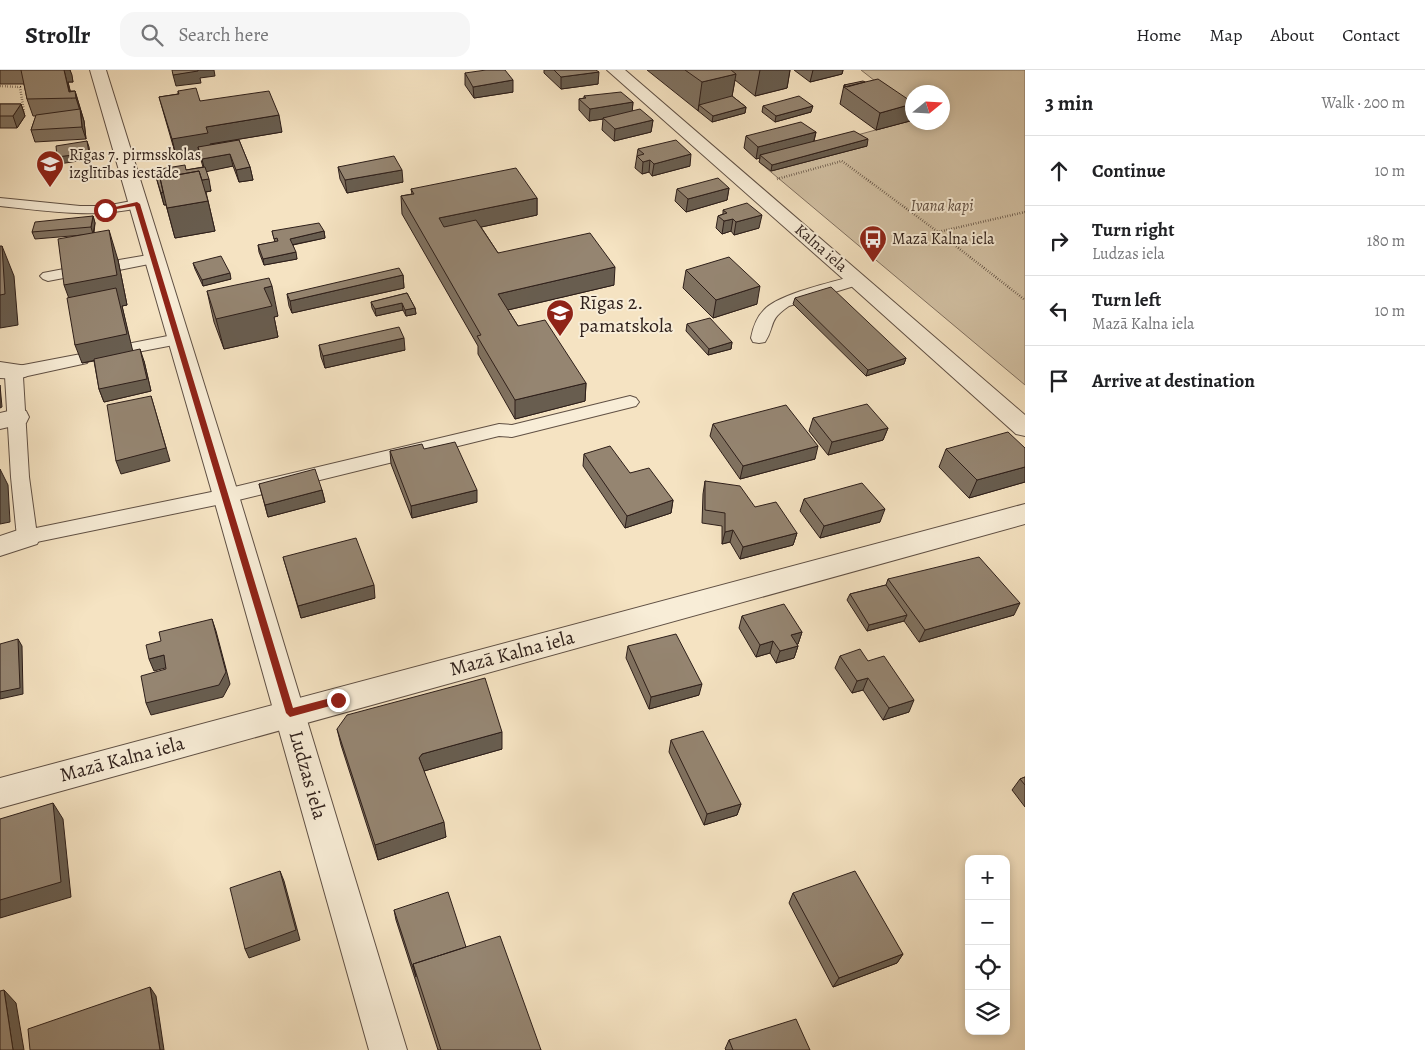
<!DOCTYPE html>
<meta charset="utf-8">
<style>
:root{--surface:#fff;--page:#f6f6f6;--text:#202124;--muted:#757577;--line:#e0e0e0}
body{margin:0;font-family:Alegreya,serif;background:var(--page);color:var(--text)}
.controls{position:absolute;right:15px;bottom:15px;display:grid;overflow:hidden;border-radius:10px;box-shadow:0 2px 8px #0003}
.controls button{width:45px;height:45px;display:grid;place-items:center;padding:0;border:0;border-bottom:1px solid var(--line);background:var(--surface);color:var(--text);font:25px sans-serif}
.compass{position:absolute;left:905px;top:15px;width:45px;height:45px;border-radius:50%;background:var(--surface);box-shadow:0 2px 8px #0003;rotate:72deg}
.stop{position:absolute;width:15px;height:15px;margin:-11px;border:4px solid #8f2418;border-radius:50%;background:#fff}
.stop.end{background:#8f2418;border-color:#fff;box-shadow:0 1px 5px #0008}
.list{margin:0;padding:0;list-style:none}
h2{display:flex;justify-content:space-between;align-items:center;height:65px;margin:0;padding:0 20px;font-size:21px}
h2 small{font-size:16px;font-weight:400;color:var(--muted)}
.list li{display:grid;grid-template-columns:32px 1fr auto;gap:15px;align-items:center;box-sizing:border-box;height:70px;padding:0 20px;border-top:1px solid var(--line)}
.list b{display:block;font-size:19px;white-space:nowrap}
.list p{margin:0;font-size:16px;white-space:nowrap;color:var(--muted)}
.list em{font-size:16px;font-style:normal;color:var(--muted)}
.icon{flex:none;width:28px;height:28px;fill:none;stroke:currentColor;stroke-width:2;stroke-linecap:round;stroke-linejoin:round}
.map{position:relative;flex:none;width:1025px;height:980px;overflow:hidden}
header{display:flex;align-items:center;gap:30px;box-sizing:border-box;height:70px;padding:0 25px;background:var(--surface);border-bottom:1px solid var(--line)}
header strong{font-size:24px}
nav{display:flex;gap:28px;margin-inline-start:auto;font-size:18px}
.search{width:350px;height:45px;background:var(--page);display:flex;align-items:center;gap:12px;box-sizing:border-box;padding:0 18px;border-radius:15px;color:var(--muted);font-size:19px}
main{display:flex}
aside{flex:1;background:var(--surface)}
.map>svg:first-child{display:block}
</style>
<header>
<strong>Strollr</strong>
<div class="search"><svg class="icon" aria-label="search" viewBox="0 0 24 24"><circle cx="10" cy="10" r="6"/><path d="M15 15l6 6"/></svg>Search here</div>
<nav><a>Home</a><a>Map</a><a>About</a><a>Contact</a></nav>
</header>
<main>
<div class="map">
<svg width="1025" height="980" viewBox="0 0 1025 980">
<rect width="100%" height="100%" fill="#f5e3c2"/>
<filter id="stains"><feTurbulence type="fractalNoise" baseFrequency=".004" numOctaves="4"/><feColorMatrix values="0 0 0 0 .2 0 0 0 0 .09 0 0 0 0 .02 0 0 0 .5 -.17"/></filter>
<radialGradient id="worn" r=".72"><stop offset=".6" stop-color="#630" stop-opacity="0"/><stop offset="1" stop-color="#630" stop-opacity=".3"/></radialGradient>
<path fill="#d3c2a5" stroke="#807060" d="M861,0H1025V315L759,92L912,50V52H942V22H912V40Z"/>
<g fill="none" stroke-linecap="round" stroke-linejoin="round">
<g stroke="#605044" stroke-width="2">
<path id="service" d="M0,128L80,136H105L137,130L142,131L144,134L142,137C94,149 49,141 0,136Z
M154,184L159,186L162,189L159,192L119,200L114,198L111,195L114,192L119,190Z
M69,198L74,200L77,203L74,206L48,211L43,209L40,206L43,203Z
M858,205L864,207L866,210L864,213L789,236C767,251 776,255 765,272L759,273L753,272L751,268C753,258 756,248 764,240C778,224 836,211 858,205Z
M178,264L184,265L186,269L184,273L132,283L126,282L124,278L126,274L132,273Z
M81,284L87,285L89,289L87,293L23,307L29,407L36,458L226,419L499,354L512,355L630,326L636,328L639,332L636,336L512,367L499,366L226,433L27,474L20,472L17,467L11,407L5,306L13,297Z"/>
</g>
<g stroke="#605044" stroke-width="2">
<path id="minor" d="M0,292L27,296L31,301L27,306L19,309L0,308Z
M17,339L26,341L29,347L26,353L0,359V343Z
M1025,434V454L0,738V708Z
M27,457L37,460L41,467L37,474L0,486V466Z"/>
</g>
<g stroke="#605044" stroke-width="2">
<path id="tertiary" d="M90,0H106L239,426L407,980H369L213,426Z
M607,0H625L1025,345V366L1016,364L850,215Z"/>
</g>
<path stroke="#2e1f1a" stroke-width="2.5" stroke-dasharray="0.5 2" stroke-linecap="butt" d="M0,16L20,17L24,42
M777,109L842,91L938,162
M1025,142L938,162L1025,230"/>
<use href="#service" fill="#f8edd7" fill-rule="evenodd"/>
<use href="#minor" fill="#f8edd7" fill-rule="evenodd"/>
<use href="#tertiary" fill="#f8edd7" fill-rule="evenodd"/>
</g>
<path fill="#807261" stroke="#2e1f1a" d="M0,0H70L73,12H68L70,21H75L84,51L86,69L35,72L31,60L36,46H33L27,29L24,14H0Z
M544,0H596L598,14L561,19L544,3Z
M647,0H790L787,18L755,26L735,10L732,26L746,37L745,43L712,52Z
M794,0H843L842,4L810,12Z
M465,3L513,22L474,28L465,15Z
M865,12L912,32V42L910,51L876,60L840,34L844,15Z
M178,21L200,31L282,62L210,74V75L239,70L250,97L253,110L239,112L233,96L206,101L211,121L206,122L215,161L175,168L166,135H164L154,100H186L203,97L199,83L176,86L159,27L178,24Z
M584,26L633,32L632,41L653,50L651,62L614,71L602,60L603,49L589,51L579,40V29L584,28Z
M0,34H21L25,46L17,58H0Z
M763,36L811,42L775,52L762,42Z
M816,62L814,71L867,76L771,101L759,92L760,88L756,89L744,78L746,66Z
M638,79L690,96L652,106L649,102L642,104L635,98Z
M338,97L403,112L347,123L340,109Z
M729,118L727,130L686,142L675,131L677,119Z
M411,119L537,128V145L481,157L498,183L614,215L508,240L518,256L586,313L585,331L515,349L478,284V276L402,144L401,126L412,124Z
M723,140L759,158L734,165L731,161L722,164L716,158L718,146L723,144Z
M93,146L95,153L94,163L118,190L127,235L122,236L132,280L144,291L151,321L104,332L99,319L94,291L82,293L83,165L35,169L32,162Z
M272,161H324L325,168L293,175L297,189L264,195L259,182L258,175L275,172Z
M193,193L231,209L203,216L195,199Z
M686,200L757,234L713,248L683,218Z
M403,205L404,218L292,243L289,236L287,224Z
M207,221L278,246L274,247L278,267L224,279L214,252Z
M407,223L415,238L416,244L406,246L403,240L376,246L372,238L371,232Z
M795,228L906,288L904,294L866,306L793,234Z
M687,254L732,272L731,279L708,285L686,261Z
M319,275L405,280L325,298L321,287Z
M813,348L888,358L883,370L828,385L809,361Z
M713,354L815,389L740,409L710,366Z
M1025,378V412L969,428L939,397L946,379Z
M424,379L477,432L412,448L391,394L390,381Z
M584,384L630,403L673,430L671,443L625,458L583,396Z
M705,411L755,437L797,463L793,475L740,489L730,472L722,474V456L702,453L703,424Z
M259,414L322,420L325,432L268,447Z
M804,429L880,452L820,468L800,441Z
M283,487L375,528L301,548Z
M888,509L1014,545L919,572L904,551L867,561L847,530L850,524L886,515Z
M742,546L802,562L798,574H797L798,576L794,588L776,593L770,583L756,587L739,558Z
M628,576L699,625L649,639L626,588Z
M840,586L868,591L909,642L883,650L863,620L852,623L835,598Z
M337,659L502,679L424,701L446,767L378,790L341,675Z
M671,670L741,734L737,745L704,755L669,682Z
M1025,707V737L1012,720L1020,709Z
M793,823L903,884L897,893L833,917L789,833Z
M394,840L466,877L541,980H438L396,850Z
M729,970L810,980H726L725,979Z"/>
<path fill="#685d4f" stroke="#2e1f1a" d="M64,0H70L72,5L73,12H68L72,28H71Z
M198,0H214L215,6L200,8L201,13L176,16L173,5Z
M760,0H790L787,18L755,26Z
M813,0H843L842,4L810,12Z
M599,2L598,14L561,19V7Z
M736,4L731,32L699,35L698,41L702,12Z
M513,10V22L474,28L473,17Z
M75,21L84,51L86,69L82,57L81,44L76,28Z
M633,32L632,44L603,48V49L589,51L590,39Z
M21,34L25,46L17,58L13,46Z
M912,34V42L910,51L876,60L880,43Z
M813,36L811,42L775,52L776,46Z
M746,37L745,43L712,52L713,46Z
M279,45L282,62L210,74L212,80L198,77L199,83L176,86L172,69L206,57Z
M653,50L651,62L614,71L615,59Z
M816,62L813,74L760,85V88L756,89L758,77Z
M868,69L867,76L771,101L772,95Z
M87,71L89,77L91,89L59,94L57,87Z
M230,84L233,96L205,102L202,89Z
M691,84L690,96L652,106L654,94Z
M650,90L649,102L642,104L643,92Z
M250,97L253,110L239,112L236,100Z
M402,100L403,112L347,123L345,110Z
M209,109L211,121L192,124L193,130L164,135L161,123L188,112Z
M729,118L727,130L686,142L688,129Z
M537,128V145L440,166L439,148Z
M208,131L215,161L175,168L167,138Z
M762,145L759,158L734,165L736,152Z
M93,146L95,153L93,164L91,157Z
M733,149L731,161L722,164L724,151Z
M109,160L118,190L127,235L122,236L133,282L82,293L75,275V245L64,215Z
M324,161L325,168L291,175L290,169Z
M2,176L14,206L18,255L0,258V225Z
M296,182L297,189L264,195L263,189Z
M615,197L614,215L499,242L498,224Z
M230,203L231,209L203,216L202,210Z
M403,205L404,218L292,243L290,231Z
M272,216L278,246L274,247L278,267L224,279L216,249L264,218Z
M760,216L757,234L713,248L716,230Z
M402,233L403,240L376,246L375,239Z
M415,238L416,244L406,246L405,240Z
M404,268L405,280L325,298L323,286Z
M732,272L731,279L708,285L709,279Z
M140,279L144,291L151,321L104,332L99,319Z
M906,288L904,294L866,306L868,300Z
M586,313L585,331L515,349V330Z
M0,315L2,337L0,338Z
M151,326L170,391L121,404L116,391Z
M888,358L883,370L828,385L832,372Z
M818,376L815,389L740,409L743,396Z
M1025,397V412L969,428L977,410Z
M0,399L8,415L10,452L0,454Z
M322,420L325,432L268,447L265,435Z
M477,420V432L412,448L411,436Z
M673,430L671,443L625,458L627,446Z
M885,439L880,452L820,468L824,456Z
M733,460L730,472L722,474L725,462Z
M797,463L793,475L740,489L743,477Z
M374,515L375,528L301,548L298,536Z
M1020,533L1014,545L919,572L925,560Z
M907,545L904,551L867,561L869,555Z
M212,549L216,561L230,614L223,627L151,645L146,633Z
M802,562L798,574L787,577L791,565Z
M18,569L22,576L23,624L0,629V622Z
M773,571L770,583L756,587L760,575Z
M798,576L794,588L776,593L780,581Z
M164,585L169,597L154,601L149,589Z
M868,608L863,620L852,623L857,611Z
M702,614L699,625L649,639L651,627Z
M914,630L909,642L883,650L889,638Z
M502,662V679L424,701L419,688L422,684Z
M53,733L63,749L71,827L0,848V830Z
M741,734L737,745L704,755L707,744Z
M444,752L446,767L378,790L375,775Z
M280,801L284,811L300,870L249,888L245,879Z
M903,884L897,893L833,917L839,908Z
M150,917L156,926L164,980H160Z
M4,920L16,933L24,980H13Z"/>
<path fill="#958571" stroke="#2e1f1a" d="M21,0H64L69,22L75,21L76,28L27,29Z
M172,0H198V1L173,5Z
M486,0H505L513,10L473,17L465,3Z
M554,0H596L599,2L561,7Z
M685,0H731L736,4L702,12Z
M878,9L912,32V34L880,43L844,17Z
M863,11L865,12L847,17L844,15Z
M196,18L200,31L269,21L279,45L206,57L208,63L172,69L159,27L179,24L178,21Z
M621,22L633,32L590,39L579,29L586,28L584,26Z
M732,26L746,37L713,46L699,35Z
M799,26L813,36L776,46L763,36Z
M0,34H21L13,46H0Z
M80,39L82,57L31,60L36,45Z
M640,39L653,50L615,59L603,48Z
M801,52L816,62L758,77L746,66Z
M854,61L868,69L772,95L760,85Z
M239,70L250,97L236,100L230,84L202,89L198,77Z
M676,70L691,84L654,94L650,90L643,92L637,86L644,84L638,79Z
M87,71L89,83L57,87L56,76Z
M394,86L402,100L345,110L338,97Z
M185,95L186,100L205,97L209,109L202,110L199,101L160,108L163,122L161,123L154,100Z
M516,98L537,128L439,148L444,157L476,150L498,183L590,163L615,197L498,224L518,256L545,250L586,313L515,330L477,266L481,265L401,126L414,124L411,119Z
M199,101L208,131L167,138L160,108Z
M718,108L729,118L688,129L677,119Z
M747,133L762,145L736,152L733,149L724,151L718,146L727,143L723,140Z
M93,146L91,157L32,162L35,152Z
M319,153L324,161L290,169L296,182L263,189L258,175L278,171L277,168L274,169L272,161Z
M109,160L117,205L64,215L58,169Z
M0,176H2L5,224L0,225Z
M221,186L230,203L202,210L193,193Z
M729,187L760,216L716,230L686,200Z
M399,198L403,205L290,231L287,224Z
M269,208L272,216L264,218L272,236L216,249L207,221Z
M831,217L906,288L868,300L795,228Z
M116,218L127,264L75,275L67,228Z
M407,223L415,238L405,240L402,233L375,239L371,232Z
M710,248L732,272L709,279L687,254Z
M399,257L404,268L323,286L319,275Z
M140,279L147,309L99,319L94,289Z
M151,326L166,378L116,391L107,335Z
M867,334L888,358L832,372L813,348Z
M786,335L818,376L743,396L713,354Z
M1008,362L1025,378V397L977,410L946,379Z
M455,372L477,420L411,436L390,381L422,374L424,379Z
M610,376L630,403L649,398L673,430L627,446L584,384Z
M315,399L322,420L265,435L259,414Z
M705,411L740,416L755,437L776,432L797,463L743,477L733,460L725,462V443L705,440Z
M862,413L885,439L824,456L804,429Z
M356,468L374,515L298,536L283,487Z
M979,487L1020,533L925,560L888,509Z
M886,515L907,545L869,555L850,524Z
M784,534L802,562L791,565L798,576L780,581L773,571L760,575L742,546Z
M212,549L226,602L219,615L146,633L141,606L166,599L164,585L149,589L146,575L161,571L159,562Z
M676,564L702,614L651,627L628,576Z
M18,569L20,618L0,622V574Z
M860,579L868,591L884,586L914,630L889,638L868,608L857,611L840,586Z
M485,608L502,662L422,684L419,688L444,752L375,775L337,659L347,645Z
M703,661L741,734L707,744L671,670Z
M1025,707V715L1020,709Z
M53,733L61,812L0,830V749Z
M280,801L296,860L245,879L230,818Z
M855,801L903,884L839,908L793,823Z
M448,822L466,877L413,894L416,907L394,840Z
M500,866L541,980H441L413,894Z
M150,917L160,980H30L28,959Z
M4,920L13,980H0V921Z
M796,949L810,980H733L729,970Z"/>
<path fill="#8f2418" d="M137,132L140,134L293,638L338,626L342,630L341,633L290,647L286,643L135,136L105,141L102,140Z"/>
<defs>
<g id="school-pin" transform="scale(1.4375)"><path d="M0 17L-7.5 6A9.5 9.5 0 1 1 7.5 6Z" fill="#8f2418" stroke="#f8edd7"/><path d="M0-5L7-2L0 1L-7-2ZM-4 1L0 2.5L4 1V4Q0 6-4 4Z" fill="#fff"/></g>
<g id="bus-pin" transform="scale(1.4375)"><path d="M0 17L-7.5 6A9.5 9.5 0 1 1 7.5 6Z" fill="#8f2418" stroke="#f8edd7"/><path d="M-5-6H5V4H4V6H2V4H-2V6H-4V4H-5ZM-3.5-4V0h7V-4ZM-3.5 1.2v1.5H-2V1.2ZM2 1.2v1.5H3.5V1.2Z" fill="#fff"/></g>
</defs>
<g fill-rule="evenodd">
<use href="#school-pin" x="50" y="94"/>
<use href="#bus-pin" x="873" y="169"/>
<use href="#school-pin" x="560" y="243"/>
</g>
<g text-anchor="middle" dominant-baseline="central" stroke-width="4" stroke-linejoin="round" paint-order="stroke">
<g font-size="16" fill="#2e1f1a" stroke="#f8edd7" text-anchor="start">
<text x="69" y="85">Rīgas 7. pirmsskolas<tspan x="69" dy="18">izglītības iestāde</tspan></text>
<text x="892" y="169">Mazā Kalna iela</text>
</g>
<g font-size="16" font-style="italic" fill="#605044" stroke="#f8edd7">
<text x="942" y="136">Ivana kapi</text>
</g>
<g font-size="16" fill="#2e1f1a" stroke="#f8edd7">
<text transform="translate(821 178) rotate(41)">Kalna iela</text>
</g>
<g font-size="20" fill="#2e1f1a" stroke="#f8edd7" text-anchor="start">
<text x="579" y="232">Rīgas 2.<tspan x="579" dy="23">pamatskola</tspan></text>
</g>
<g font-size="20" fill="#2e1f1a" stroke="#f8edd7">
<text transform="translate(512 583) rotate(-15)">Mazā Kalna iela</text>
<text transform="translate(122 689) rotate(-15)">Mazā Kalna iela</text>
<text transform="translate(308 705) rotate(74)">Ludzas iela</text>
</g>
</g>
<rect width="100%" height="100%" filter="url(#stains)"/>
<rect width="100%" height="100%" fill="url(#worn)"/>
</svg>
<div class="controls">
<button>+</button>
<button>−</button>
<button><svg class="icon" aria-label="locate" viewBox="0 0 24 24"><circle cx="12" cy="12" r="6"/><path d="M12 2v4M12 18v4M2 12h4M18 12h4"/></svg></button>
<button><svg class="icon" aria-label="layers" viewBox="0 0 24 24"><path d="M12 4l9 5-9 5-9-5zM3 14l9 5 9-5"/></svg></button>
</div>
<svg class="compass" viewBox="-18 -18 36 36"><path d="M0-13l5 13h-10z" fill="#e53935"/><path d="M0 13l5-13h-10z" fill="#757577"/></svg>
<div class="stop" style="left:105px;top:140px"></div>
<div class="stop end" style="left:338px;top:630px"></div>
</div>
<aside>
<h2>3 min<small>Walk · 200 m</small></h2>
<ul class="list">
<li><svg class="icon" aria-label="ahead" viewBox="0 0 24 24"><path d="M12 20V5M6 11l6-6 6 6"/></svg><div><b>Continue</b></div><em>10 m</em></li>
<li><svg class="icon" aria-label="right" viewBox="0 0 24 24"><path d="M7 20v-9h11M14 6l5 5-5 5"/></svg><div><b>Turn right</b><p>Ludzas iela</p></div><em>180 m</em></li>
<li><svg class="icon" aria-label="left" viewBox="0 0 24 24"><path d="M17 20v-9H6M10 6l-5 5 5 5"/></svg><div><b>Turn left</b><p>Mazā Kalna iela</p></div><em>10 m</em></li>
<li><svg class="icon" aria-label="arrive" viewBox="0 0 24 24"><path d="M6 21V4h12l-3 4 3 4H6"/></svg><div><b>Arrive at destination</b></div></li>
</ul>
</aside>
</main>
